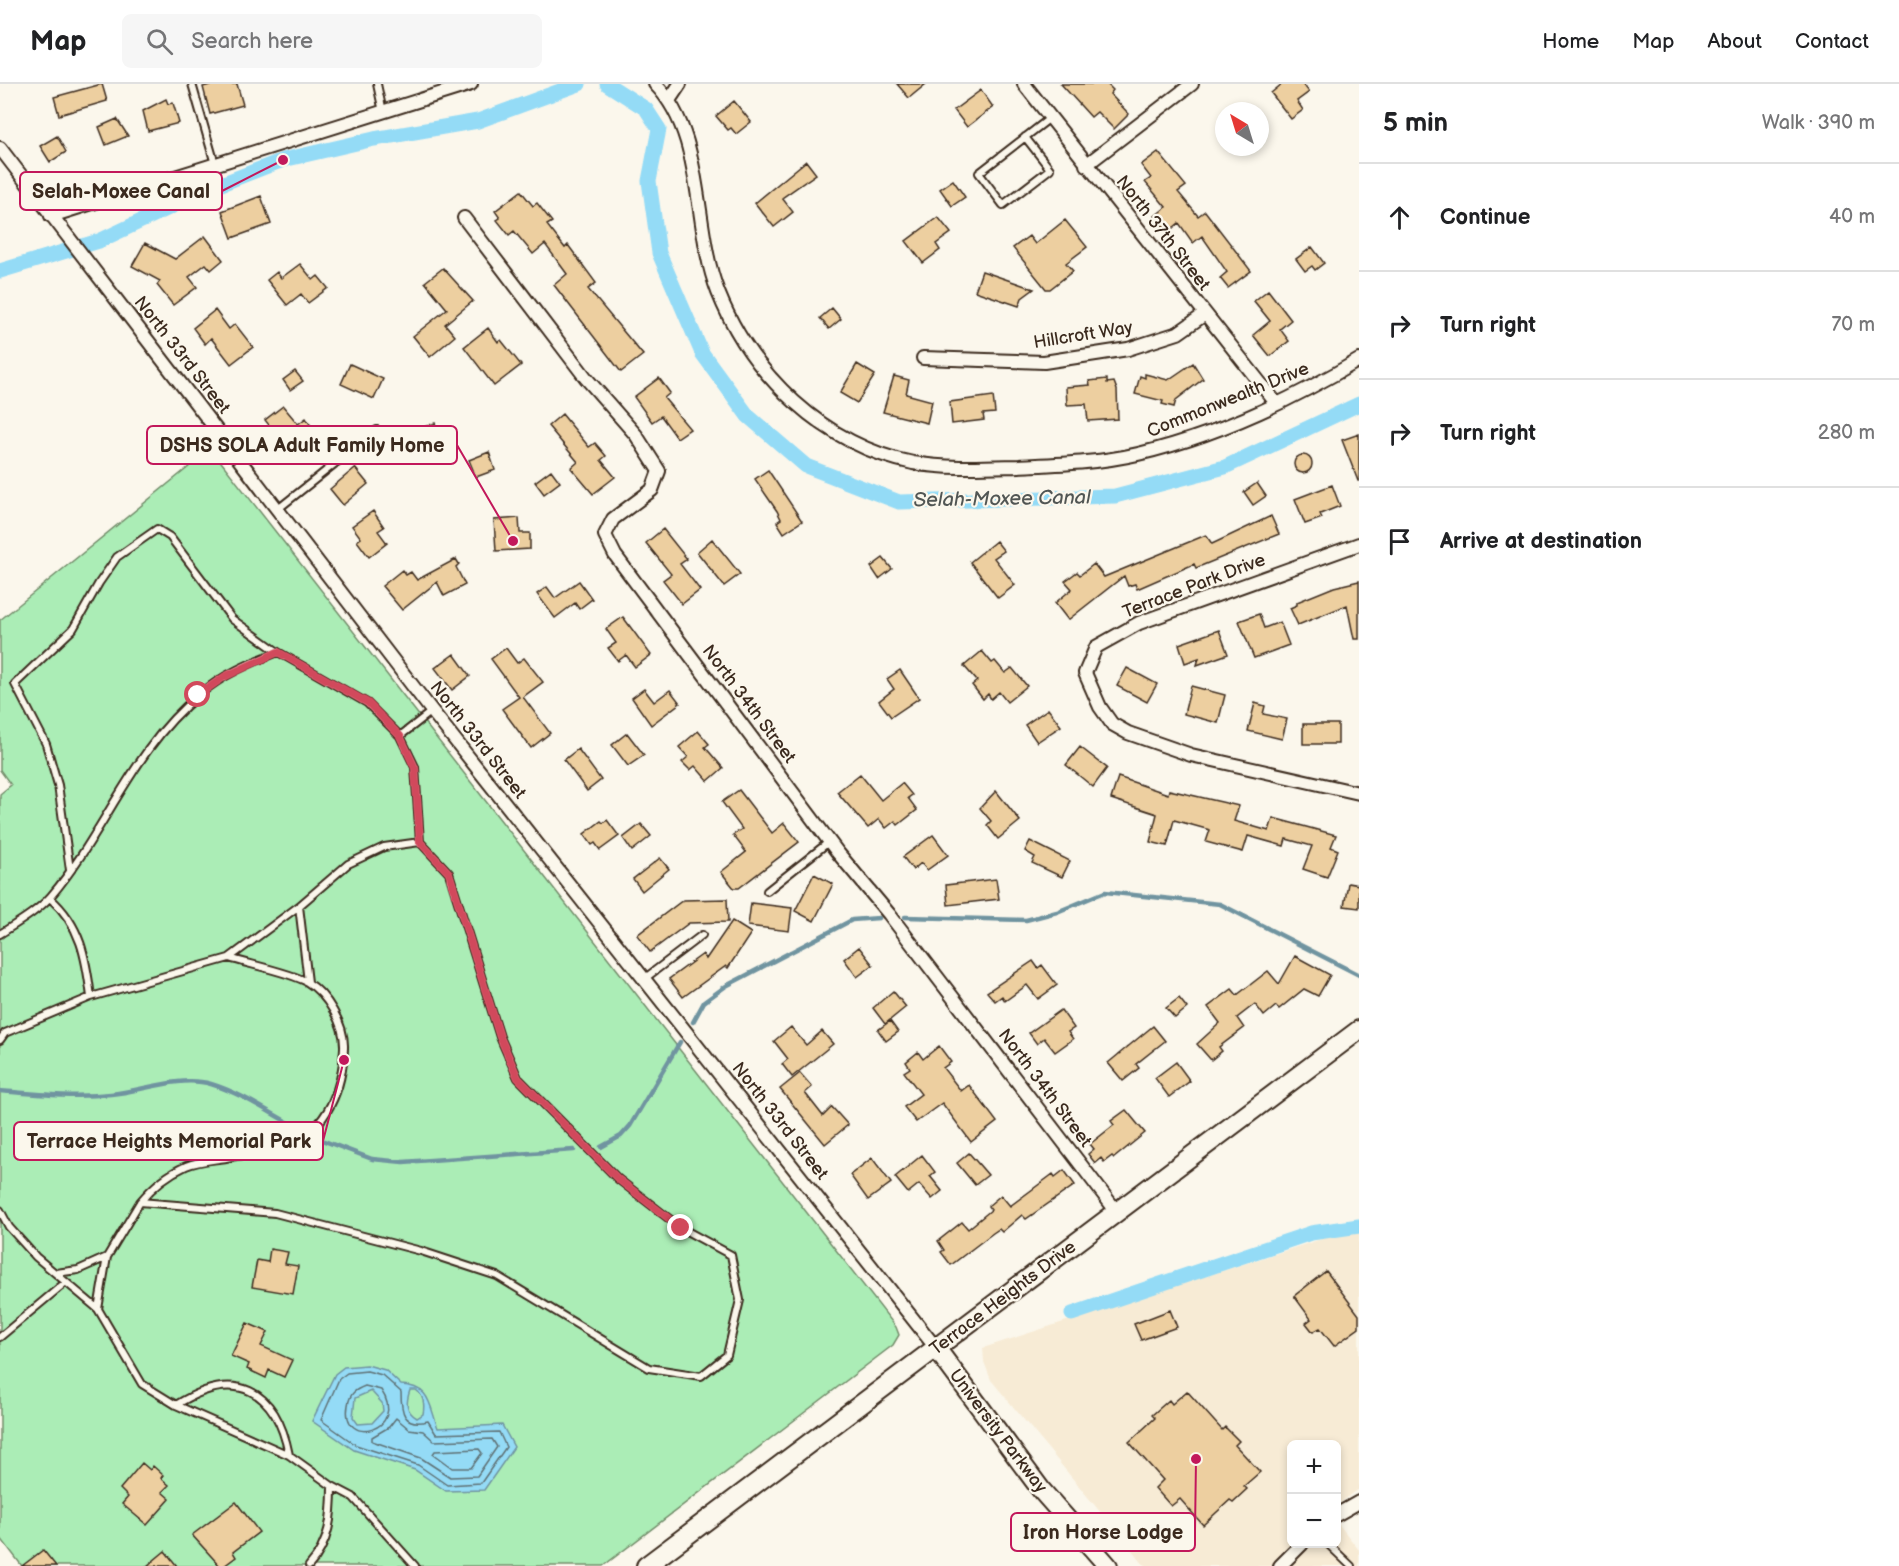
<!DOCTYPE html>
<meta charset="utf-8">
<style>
:root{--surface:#fff;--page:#f6f6f6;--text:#202124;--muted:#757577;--line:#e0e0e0}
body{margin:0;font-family:"Balsamiq Sans",sans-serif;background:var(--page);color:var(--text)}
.controls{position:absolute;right:18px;bottom:18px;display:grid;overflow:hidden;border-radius:9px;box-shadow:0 3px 9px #0003}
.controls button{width:54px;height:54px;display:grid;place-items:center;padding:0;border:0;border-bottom:2px solid var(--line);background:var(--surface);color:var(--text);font:30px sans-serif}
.compass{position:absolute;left:1215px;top:18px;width:54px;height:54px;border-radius:50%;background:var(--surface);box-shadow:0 3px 9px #0003;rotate:322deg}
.stop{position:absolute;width:18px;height:18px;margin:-14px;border:4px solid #d1495b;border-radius:50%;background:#fff}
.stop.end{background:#d1495b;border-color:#fff;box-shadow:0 2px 6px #0008}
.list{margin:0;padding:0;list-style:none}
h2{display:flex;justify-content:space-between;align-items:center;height:78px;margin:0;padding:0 24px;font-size:26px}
h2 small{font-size:20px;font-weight:400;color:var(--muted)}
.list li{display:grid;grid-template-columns:39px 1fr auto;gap:18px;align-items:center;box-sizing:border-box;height:108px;padding:0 24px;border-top:2px solid var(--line)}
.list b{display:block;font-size:22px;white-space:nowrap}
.list em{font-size:20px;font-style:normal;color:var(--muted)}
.icon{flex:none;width:33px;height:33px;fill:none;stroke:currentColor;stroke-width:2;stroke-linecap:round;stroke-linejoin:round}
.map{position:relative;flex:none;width:1359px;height:1482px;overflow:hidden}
header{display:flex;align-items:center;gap:36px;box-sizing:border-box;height:84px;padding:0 30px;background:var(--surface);border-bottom:2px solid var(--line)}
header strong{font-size:28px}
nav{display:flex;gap:33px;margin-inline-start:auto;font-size:21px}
.search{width:420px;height:54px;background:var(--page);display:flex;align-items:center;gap:15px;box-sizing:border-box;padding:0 21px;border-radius:9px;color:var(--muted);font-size:22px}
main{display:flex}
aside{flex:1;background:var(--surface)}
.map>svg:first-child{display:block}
</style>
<header>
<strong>Map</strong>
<div class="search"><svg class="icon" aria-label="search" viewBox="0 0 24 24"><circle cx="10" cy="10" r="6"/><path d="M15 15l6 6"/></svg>Search here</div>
<nav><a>Home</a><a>Map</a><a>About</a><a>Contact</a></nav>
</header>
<main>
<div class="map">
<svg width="1359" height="1482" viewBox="0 0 1359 1482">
<rect width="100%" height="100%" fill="#fbf7ec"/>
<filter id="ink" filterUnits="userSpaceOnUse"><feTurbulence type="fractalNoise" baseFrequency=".0167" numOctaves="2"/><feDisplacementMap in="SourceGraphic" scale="12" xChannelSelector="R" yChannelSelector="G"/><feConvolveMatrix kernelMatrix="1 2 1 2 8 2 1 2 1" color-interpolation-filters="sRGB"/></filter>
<g filter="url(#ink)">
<path fill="#f7ebd5" d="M1359,1147V1405L1337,1421L1336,1360H1292V1460H1336L1337,1438L1359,1466V1482H1145L991,1296L984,1278L983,1264L1343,1148Z"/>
<path fill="#abedb6" stroke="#738c6a" stroke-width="1.5" d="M211,365L896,1243L899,1251L893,1261L603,1482H22L0,1453V710L11,701L0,686V536Z"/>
<path fill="#94dbf6" stroke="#7094a0" stroke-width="1.5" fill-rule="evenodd" d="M367,1281L385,1286L401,1301C431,1302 429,1321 438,1344L502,1341L514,1363L484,1406L446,1407L415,1386L354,1366L312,1337L335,1290L344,1283ZM416,1306C424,1312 425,1320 423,1330L417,1334C405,1327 406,1318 410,1306ZM371,1307L382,1319L383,1327L372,1339L358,1340L353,1333L355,1314Z"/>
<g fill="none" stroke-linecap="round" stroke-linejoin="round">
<path stroke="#5f7174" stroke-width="1.5" d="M367,1287L382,1291L401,1308C401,1328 403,1343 428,1337L436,1350L499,1348L506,1363L481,1399L447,1401L418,1381L356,1361L321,1336L339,1295L347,1289Z
M365,1302L381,1306C409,1347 340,1365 348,1321C350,1309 355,1306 365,1302Z
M396,1334L409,1345L423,1347L434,1357L492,1355L497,1363L477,1392L450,1393L421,1374L372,1357V1353L389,1343Z
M479,1365L482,1369L471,1384H452L433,1370L435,1367Z"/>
<path stroke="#7094a0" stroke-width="4.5" d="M905,833L1026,836L1057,828L1105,808L1220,820L1359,891
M693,938L704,918L726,902L852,836L879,834
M0,1007C37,1010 74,1014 111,1010C142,1007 180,991 211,1000C241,1009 270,1029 298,1044
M319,1055L372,1075L403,1078L574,1066
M601,1063L621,1052L630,1042L680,958"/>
<path stroke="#94dbf6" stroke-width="15" d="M607,0L646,25L659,45L649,97L659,169L702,269L748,332L806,382L899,418L1115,412L1225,383L1359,320
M0,187L99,157L211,104L283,76L374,55L478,37L579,0
M1072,1230L1311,1149L1359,1142"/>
</g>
<path fill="#edcfa0" stroke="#3b2a1e" stroke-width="1.5" d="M102,0L107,17L59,31L54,13Z
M213,0H237L243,21L210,30L203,3Z
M897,0H926L909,14Z
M1061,0H1107L1113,6L1110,10L1129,30L1114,45L1097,28L1091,33Z
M1282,0H1303L1309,8L1297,17L1303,26L1291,35L1271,9Z
M981,6L993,23L967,43L954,26Z
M166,15L168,20L173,19L179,39L148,47L143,27Z
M734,17L751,38L736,50L731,44L728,46L716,32Z
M117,35L128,52L106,61L99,43Z
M57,52L66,68L50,78L40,62Z
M1158,68L1186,102L1178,108L1198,132L1205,127L1251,187L1228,204L1220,194L1227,188L1202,152L1193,159L1179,139L1168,148L1155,132L1166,123L1145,98L1151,94L1141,81Z
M806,77L816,90L782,114L793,128L774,143L755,119Z
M953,96L965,113L952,122L940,105Z
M521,107L533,122L537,119L552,138L547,141L565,164L568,161L596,199L588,205L643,271L621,288L554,201L567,190L545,160L533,170L514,147L509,151L497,136L500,134L495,127Z
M261,112L271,140L232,154L222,127Z
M938,133L951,149L936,160L940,166L923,179L906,157Z
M1065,136L1087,163L1066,179L1073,187L1050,205H1046L1013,164L1029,152L1035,160Z
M205,152L223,176L211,186L206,180L189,193L197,203L173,221L157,201L160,197L132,182L145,159L175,175Z
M1312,163L1324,179L1315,186L1312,182L1305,187L1296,175Z
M300,180L313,196L318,192L328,204L308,219L301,210L287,221L267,196L277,188L281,194Z
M443,184L473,217L445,240L455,252L430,273L413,252L447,225L425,198Z
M982,187L1034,205L1022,214L1019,222L975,207Z
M1268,206L1291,236L1280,245L1289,257L1270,272L1253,251L1270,237L1254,217Z
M832,224L841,235L829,245L820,234Z
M215,226L229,245L235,240L253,263L231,280L211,254L205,260L193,244Z
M488,244L498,258L501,256L521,281L494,302L464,263Z
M1193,279L1203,295L1176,316L1174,323L1162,320L1163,317L1135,310L1140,292L1145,294V290L1168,296Z
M350,280L383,295L374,315L341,300Z
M857,280L875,291L857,319L840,309Z
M295,287L303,297L290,306L283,296Z
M894,292L909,296L906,310L932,317L927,339L883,328Z
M659,294L670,309L664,314L690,345L677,354L661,332L652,338L634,313Z
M1107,295V299L1114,298L1117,306L1118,335L1088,337L1086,320L1067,321L1066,303L1090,301L1089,297Z
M993,312L995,329L983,330L984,336L952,340L950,318Z
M283,322L298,340L306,334L327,367L314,377L300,359L278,376L268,364L280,355L265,336Z
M562,330L589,363L595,359L606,372L601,376L615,393L593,410L571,384L578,378L548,342Z
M435,339L440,352L448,350L453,366L419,378L414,366L405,369L399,352Z
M1359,350V397H1358L1342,356Z
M489,368L495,386L476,393L469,376Z
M1294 380a9 9 0 1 1 18 0a9 9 0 1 1-18 0Z
M355,384L368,400L343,421L330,405Z
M551,386L560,398L544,410L535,398Z
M768,386L802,437L784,449L777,438L781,435L777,427L755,395Z
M1257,399L1266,412L1253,421L1244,408Z
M1332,401L1340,422L1320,430L1322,434L1305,440L1295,415Z
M373,427L384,443L378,447L387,459L369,473L357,457L361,454L352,442Z
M1271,432L1279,450L1196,484L1194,480L1137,505L1135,500L1128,502L1124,492L1068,536L1055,519L1072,505L1065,497L1077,488L1080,491L1094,480L1104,493L1206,451L1212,460Z
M519,434L520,449H530V465L496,467L494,436Z
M663,445L687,475L680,480L700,506L682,520L663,496L671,490L646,459Z
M712,455L740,490L724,502L697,468Z
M996,457L1004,467L994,474L1015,501L998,514L970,478Z
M883,474L892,485L879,495L871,483Z
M456,475L459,480L456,483L465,501L444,512L437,498L402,526L382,502L402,486L406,491L411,488L417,496Z
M579,497L592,515L579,525L575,519L555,534L537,510L547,503L555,514Z
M1359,497V555H1354L1347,521L1298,541L1290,524L1297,521V518L1334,503Z
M1259,530L1264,544L1280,538L1289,561L1254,574L1239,537Z
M623,533L651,571L635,583L626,571L618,577L608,564L616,559L606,545Z
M1219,546L1228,570L1197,581L1199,574L1185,579L1179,560Z
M506,564L517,579L524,574L543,598L523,613L550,649L531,664L502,625L519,613L491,575Z
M982,567L992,579L995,577L1005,589L1012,584L1027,602L1007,618L999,608L991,615L988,610L983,615L972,601L977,597L964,582Z
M454,570L470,592L452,606L435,584Z
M1127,584L1157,600L1147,618L1117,602Z
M900,586L919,614L891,633L879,617L894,605L887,595Z
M1191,602L1225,611L1218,639L1184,630Z
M644,605L654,618L670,606L680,619L651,641L632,614Z
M1255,619L1265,622L1263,630L1287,635L1282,655L1248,647Z
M1048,625L1061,642L1037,658L1025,641Z
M1303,640H1338V660H1303Z
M698,647L709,660L705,663L723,684L708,697L695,682L690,686L682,678L688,673L679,663Z
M627,649L644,671L628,682L612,661Z
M1080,663L1107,684L1093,703L1066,681Z
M578,665L601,696L587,707L564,676Z
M860,690L881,716L902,699L912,711L908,714L917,726L898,741L895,737L886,744L879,735L868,744L837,708Z
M1118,693L1168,710L1169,706L1239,722L1234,737L1269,747L1273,734L1336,751L1331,763L1338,766L1327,793L1303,785L1312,762L1286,755L1284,762L1248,752L1243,768L1206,758L1210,746L1174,736L1167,762L1150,758L1157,730L1111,715Z
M739,706L772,749L784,739L799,758L739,804H734L721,788L746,768L733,751L742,745L722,718Z
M996,707L1020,737L998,755L987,741L991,737L980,724Z
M607,736L619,752L600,766L595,759L592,761L584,750L601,737L603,739Z
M641,740L651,752L632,767L623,754Z
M933,751L948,771L927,786L921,779L913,786L903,773Z
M1030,757L1070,777L1062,793L1032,779L1035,773L1025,767Z
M660,774L669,785L642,807L633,795Z
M814,790L833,800L814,837L795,827Z
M996,795L999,815L948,821L946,801Z
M1348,799L1359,801V824L1344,822Z
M727,815L728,838L689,839L650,868L637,851L683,816Z
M751,819L792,824L789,847L748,842Z
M732,837L751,849L728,884L726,882L683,913L669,895L703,870L706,875Z
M859,863L873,881L857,893L844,875Z
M1295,872L1330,891L1318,912L1304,905L1279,925L1276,922L1264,932L1255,920L1237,934L1244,944L1219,963L1222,967L1211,976L1197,960L1220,939L1208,923L1232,905L1237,911L1268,887L1279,900Z
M1033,877L1038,884L1042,881L1057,901L1038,915L1027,901L1005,917L1002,912L995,917L987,908Z
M893,907L906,923L885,940L873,924Z
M1179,914L1187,924L1175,934L1166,924Z
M1061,926L1074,944L1068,948L1073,955L1055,968L1044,954L1037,960L1029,949Z
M890,937L898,948L886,957L878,946Z
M1153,942L1165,957L1136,980L1139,984L1123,997L1108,979Z
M791,943L806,961L822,947L833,960L792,993L782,980L788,975L774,957Z
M939,962L951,978L943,984L961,1007L969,1001L997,1038L971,1058L942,1019L916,1038L904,1023L921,1010L904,988L910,984L906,978L918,968L923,975Z
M1176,978L1190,997L1169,1013L1155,994Z
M800,989L812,1003L805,1009L823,1032L832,1023L848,1041L825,1060L780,1005Z
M1126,1026L1145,1049L1114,1074L1112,1072L1104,1078L1101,1074L1095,1079L1088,1070L1094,1065L1090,1060L1114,1041L1111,1037Z
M969,1069L988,1091L975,1101L957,1079Z
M922,1071L935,1088L930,1092L942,1107L932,1115L919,1100L908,1109L895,1093Z
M872,1074L891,1099L868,1116L850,1091Z
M1064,1086L1075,1101L1026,1135L1022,1131L1002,1148L999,1145L993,1149L951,1181L941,1168L944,1166L938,1157L962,1138L968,1145L991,1126L988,1122L1001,1111L1010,1122L1053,1090L1055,1093Z
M270,1165L288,1168L285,1180L298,1182L293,1210L252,1203L257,1176L268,1178Z
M1326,1187L1359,1231V1244L1334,1262L1320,1244L1313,1248L1306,1239L1311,1235L1294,1212Z
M1170,1226L1177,1243L1141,1256L1134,1240Z
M247,1239L268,1248L261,1262L292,1276L284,1293L269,1286L266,1294L247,1285L249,1280L231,1272Z
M1187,1307L1222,1346L1225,1343L1239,1357L1235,1361L1260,1388L1244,1402L1247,1405L1233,1418L1230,1416L1203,1441L1180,1415L1171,1422L1155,1404L1163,1396L1129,1358L1155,1334L1152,1331L1169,1316L1172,1320Z
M142,1379L150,1386L153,1382L163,1391L161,1394L169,1401L162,1408L170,1415L147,1441L122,1420L128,1413L120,1405Z
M236,1418L259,1448L233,1468L236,1473L224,1482H220L192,1451Z
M43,1466L56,1482H22Z
M165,1467L177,1482H147Z"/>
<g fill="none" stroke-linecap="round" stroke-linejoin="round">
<g stroke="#3b2a1e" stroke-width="10">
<path id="lane" d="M192,0L215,80
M377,0L383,28
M1025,53L1050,85L1003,121L979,89L1050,34
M278,425L377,346
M70,786L58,701L46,660L15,600L73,545L99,499L117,473L157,445L170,453L232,535L278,568L367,619L400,652
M767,807L830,757
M50,814C81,841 86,874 91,913
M299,822L308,898
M0,850C17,839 38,827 51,812C105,749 133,664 199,611C222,591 250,579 278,568
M644,895L702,851
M0,956L5,949L91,913L229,874L299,822L348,780L384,763L420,758L415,683L400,652L432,627
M140,1118C153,1102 168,1090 186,1082C200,1076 217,1076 231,1073C250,1070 271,1069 289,1061C328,1044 343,1003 344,964C345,941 327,910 307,898C292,889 248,880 229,874
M0,1126L9,1143L36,1173L98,1225L142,1300L176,1321L289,1371L332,1402L353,1413L415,1482
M56,1189L78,1186L107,1173
M98,1225L107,1173L140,1118L275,1129L421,1167L497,1192L649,1284L701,1292L727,1271L740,1216L731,1171L681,1144L618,1095L518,994L500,953L449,789L420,758
M0,1253L66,1198
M176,1321C235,1284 276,1304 289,1371
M1328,1460L1351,1482
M309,1482C330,1459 332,1432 332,1402"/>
</g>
<g stroke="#3b2a1e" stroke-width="16">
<path id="street" d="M655,0C706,52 692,142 718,208C751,291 824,361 913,379C948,385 983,383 1019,382C1059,380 1099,379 1138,370C1215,352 1292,316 1359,276
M1024,0L1276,319
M670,15L680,0
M0,64L432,627L936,1264
M1086,81L1192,0
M51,132L471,0
M464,134L586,294L636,351L659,387L652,406L613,435L605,451L615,471L838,769L889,830L1117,1128
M923,274L1044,278L1128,265L1178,249L1205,230
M1359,460L1139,539L1096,563L1085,589L1100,623L1112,640L1128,649L1191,671L1359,709
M1336,1431L1359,1418
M1280,1482L1302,1460"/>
</g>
<g stroke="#3b2a1e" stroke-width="22">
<path id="secondary" d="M936,1264L1042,1407L1108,1482
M646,1482L1359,946"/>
</g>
<use href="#lane" stroke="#fbf7ec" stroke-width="6"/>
<use href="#street" stroke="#fbf7ec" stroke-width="12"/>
<use href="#secondary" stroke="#fbf7ec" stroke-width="18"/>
</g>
</g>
<g fill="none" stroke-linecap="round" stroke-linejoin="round" filter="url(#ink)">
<path stroke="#d1495b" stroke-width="8" d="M198,611L224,593L278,568L368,619L400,652L415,684L420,758L449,789L500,953L518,994L618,1095L681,1144"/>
</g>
<g text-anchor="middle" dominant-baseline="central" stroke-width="4.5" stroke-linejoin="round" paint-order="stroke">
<g font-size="18" fill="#3b2a1e" stroke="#fbf7ec">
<text transform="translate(1163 149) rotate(52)">North 37th Street</text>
<text transform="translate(1083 251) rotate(-9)">Hillcroft Way</text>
<text transform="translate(182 271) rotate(52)">North 33rd Street</text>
<text transform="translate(1228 316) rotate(-22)">Commonwealth Drive</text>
<text transform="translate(1194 502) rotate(-21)">Terrace Park Drive</text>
<text transform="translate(749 620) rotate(53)">North 34th Street</text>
<text transform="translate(478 656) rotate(52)">North 33rd Street</text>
<text transform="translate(1045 1004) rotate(53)">North 34th Street</text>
<text transform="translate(780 1037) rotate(52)">North 33rd Street</text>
<text transform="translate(1003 1214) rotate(-37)">Terrace Heights Drive</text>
<text transform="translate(998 1347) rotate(53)">University Parkway</text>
</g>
<g font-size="20" font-style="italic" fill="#515654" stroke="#fbf7ec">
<text transform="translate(1002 415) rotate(-1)">Selah-Moxee Canal</text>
</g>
</g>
<path fill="none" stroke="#c2185b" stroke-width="2" d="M283 76L222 107M513 457L457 361M344 976L323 1057M1196 1375L1195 1448"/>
<g fill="#c2185b" stroke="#fbf7ec" stroke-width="2">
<circle cx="283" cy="76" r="6"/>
<circle cx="513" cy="457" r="6"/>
<circle cx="344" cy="976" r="6"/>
<circle cx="1196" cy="1375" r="6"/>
</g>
<g fill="#fbf7ec" stroke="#c2185b" stroke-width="2">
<rect x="20" y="88" width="202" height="38" rx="6"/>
<rect x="147" y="342" width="310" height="38" rx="6"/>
<rect x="14" y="1038" width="309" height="38" rx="6"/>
<rect x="1011" y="1429" width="184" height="38" rx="6"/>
</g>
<g font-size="20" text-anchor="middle" font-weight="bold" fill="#3b2a1e">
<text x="121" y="114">Selah-Moxee Canal</text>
<text x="302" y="368">DSHS SOLA Adult Family Home</text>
<text x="169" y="1064">Terrace Heights Memorial Park</text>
<text x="1103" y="1455">Iron Horse Lodge</text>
</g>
</svg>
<div class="controls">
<button>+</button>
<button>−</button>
</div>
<svg class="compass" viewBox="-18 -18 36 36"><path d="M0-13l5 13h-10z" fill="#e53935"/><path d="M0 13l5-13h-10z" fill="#757577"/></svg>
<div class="stop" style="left:198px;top:611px"></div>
<div class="stop end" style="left:681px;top:1144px"></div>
</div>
<aside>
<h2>5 min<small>Walk · 390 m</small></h2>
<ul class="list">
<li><svg class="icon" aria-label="ahead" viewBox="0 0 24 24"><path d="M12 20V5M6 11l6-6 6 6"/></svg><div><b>Continue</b></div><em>40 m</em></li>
<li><svg class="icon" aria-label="right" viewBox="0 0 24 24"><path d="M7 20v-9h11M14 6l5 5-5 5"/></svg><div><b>Turn right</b></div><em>70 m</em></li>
<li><svg class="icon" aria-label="right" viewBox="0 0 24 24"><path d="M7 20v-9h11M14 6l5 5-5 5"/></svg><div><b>Turn right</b></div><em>280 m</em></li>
<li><svg class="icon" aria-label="arrive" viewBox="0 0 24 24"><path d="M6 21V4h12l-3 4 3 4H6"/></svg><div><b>Arrive at destination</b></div></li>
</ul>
</aside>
</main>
